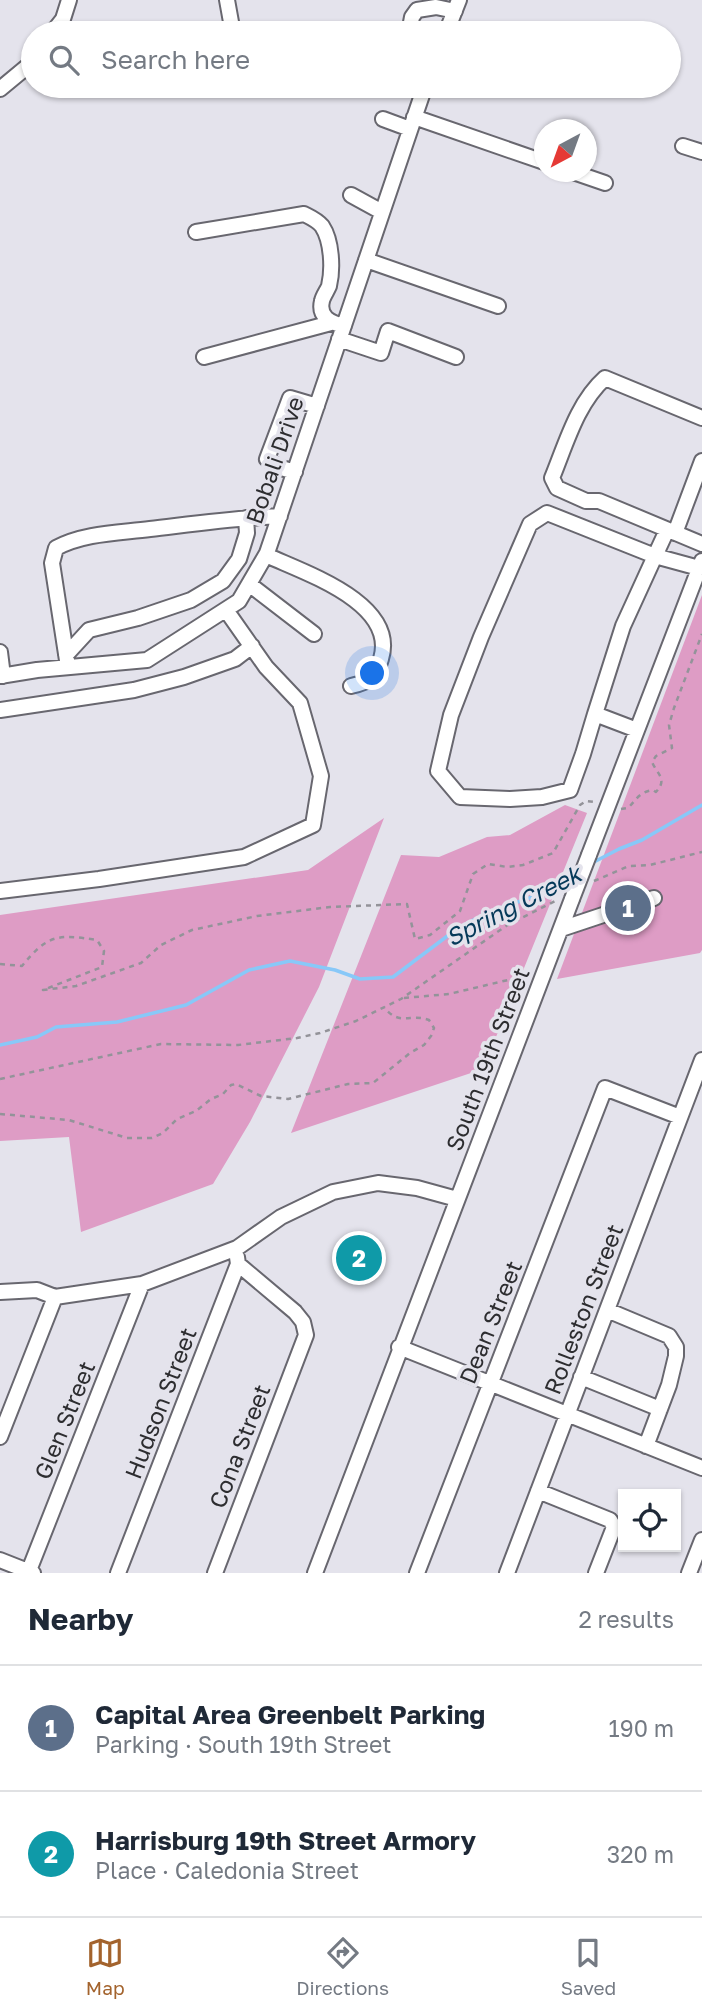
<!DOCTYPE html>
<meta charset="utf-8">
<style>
:root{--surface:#fff;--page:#f6f6f7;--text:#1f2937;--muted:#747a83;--line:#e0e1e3;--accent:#a3632d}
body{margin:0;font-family:"Golos Text",sans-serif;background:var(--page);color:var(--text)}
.controls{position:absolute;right:21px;bottom:21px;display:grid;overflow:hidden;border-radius:0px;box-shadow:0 2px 5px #0004}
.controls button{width:63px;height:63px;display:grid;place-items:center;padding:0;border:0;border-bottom:2px solid var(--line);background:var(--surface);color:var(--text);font:35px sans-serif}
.compass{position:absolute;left:534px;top:119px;width:63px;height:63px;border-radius:50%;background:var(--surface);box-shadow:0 2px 5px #0004;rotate:221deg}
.you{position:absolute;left:373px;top:674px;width:24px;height:24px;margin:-18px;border:5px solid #fff;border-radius:50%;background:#1a73e8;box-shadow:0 0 0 10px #1a73e833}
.badge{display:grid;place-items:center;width:46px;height:46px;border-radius:50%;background:var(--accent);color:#fff;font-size:23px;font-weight:700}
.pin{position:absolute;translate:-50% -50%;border:4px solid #fff;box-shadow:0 2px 7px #0006}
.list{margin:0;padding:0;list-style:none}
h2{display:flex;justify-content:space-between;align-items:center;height:91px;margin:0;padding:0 28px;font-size:30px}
h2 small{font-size:23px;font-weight:400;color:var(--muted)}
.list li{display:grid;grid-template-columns:46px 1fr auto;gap:21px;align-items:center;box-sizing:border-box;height:126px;padding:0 28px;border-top:2px solid var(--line)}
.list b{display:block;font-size:26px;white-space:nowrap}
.list p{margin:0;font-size:23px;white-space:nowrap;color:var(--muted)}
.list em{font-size:23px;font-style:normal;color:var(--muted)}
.icon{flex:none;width:38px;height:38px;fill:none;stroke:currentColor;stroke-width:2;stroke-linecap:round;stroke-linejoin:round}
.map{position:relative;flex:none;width:702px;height:1573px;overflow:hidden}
.search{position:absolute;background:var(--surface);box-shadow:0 2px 5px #0004;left:21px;right:21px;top:21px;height:77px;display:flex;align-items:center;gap:18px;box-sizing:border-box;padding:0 24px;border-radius:38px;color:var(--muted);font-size:26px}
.sheet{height:343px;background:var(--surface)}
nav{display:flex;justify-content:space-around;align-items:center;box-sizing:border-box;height:98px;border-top:2px solid var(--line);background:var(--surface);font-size:19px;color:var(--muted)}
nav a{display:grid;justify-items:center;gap:4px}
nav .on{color:var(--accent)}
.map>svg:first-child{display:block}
</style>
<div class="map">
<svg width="702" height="1573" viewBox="0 0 702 1573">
<rect width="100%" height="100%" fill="#e4e3ec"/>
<path fill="#de9cc5" d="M702,595V950L700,953L557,979Z
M565,805L587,813L483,1069L291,1133L401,855L439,857L487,837L510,835Z
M384,818L319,987L250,1122L213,1184L81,1232L69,1137L0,1141V915L308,870Z"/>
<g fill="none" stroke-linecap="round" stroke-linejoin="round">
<path stroke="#88c8f8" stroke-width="3.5" d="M590,864L619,849L642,840L702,805
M0,1045L37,1037L56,1027L117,1022L186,1005L249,970L290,961L335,970L360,979L393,977L458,928L489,912L535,896L577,871"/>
<g stroke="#68676f" stroke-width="18">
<path id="minor" d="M227,0L233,33
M52,33L63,19L69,0
M409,33L412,17L417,10L436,7L455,11
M446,33L459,0
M0,89L29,65L33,60
M414,117L544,162
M383,119L410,129
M683,146L702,152
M573,172L605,183
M351,195L382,212
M196,232L304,214C310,217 317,220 322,226C332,241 333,269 329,286C327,291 323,296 322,301C318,317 331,323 344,326
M366,260L498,306
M339,339L381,353L388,331L456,357
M204,357L331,323
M702,418L605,378C577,403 566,444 552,478L557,488L586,501H599L702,544
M295,472L278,467L267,459L290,398L317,406
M675,533L702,461
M266,555C305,573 398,603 381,659C376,678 369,682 351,686
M249,584L314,634
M0,652L3,676
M66,655L89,630L138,618L191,600L223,581L239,559L247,533L246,518
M68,667L52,563L56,548C84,533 119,533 150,529C193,524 236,518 280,516
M0,676L37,670L147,660L239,601L267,553L425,86
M0,710L134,690L184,677L235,659L252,646
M595,714L583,754L570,790L542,797L510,799L460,797L438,771L451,715L481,637L530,524L547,513L655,556L667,530
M637,730L595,714L623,626L655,556L699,568
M589,855L702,561
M0,891L99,879L244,857L313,825L321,776L300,703L266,667L226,610
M561,929L654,898
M0,1292L37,1290L55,1297L142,1284L237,1248L281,1217L333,1192L378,1183L417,1188L457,1199
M607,1310L669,1336L676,1347V1356L669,1385L646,1446
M399,1347L702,1468
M581,1377L660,1409
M0,1437L55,1297
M538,1491L610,1520L614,1527L596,1573
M0,1560L33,1573
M28,1573L142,1284
M118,1573L238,1264L237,1257
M215,1573L306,1335L303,1322L295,1312L238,1264
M315,1573C399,1348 487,1124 572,899
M417,1573L605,1088L680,1117
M507,1573L702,1060
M689,1573L702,1540"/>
</g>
<path stroke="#939399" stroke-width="2.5" stroke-dasharray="5 5" stroke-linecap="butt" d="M621,809L628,808C637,799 639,792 653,790L656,792C668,779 657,774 652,762L656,756L672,748L669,725L674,708L702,634
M594,881L629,866L650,865L702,852
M0,964L22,966C48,934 58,934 97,940L104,951L102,967L43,990L76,986L141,963L161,945L192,930L257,916L330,907L407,904L415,939L430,935L460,911L473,874L488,864L507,867L523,865L553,853L580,805L586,801L595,802
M404,998L449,994L529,975
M0,1079L161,1044L238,1045L297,1038L320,1033L356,1021L401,999L506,926L557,900
M0,1114L69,1120L127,1138H152L163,1133L177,1119L196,1111L211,1099L223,1094L231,1085L236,1084L261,1096L288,1099L348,1084L373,1083L410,1053L424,1045L431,1036L434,1028L429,1020C411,1013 399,1027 384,1007"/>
<use href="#minor" stroke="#fff" stroke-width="14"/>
<g stroke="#68676f" stroke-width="18" stroke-linecap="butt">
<path id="minor-bridge" d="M572,899L589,855"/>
</g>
<use href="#minor-bridge" stroke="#fff" stroke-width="14"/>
</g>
<g text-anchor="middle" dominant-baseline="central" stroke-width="7" stroke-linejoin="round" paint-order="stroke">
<g font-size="23" fill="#2d2d30" stroke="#e4e3ec">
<text transform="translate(274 460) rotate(-71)">Bobali Drive</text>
<text transform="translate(487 1059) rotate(-69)">South 19th Street</text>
<text transform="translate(583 1309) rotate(-69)">Rolleston Street</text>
<text transform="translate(490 1322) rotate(-68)">Dean Street</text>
<text transform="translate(160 1403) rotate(-69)">Hudson Street</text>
<text transform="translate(64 1420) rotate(-68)">Glen Street</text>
<text transform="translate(239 1446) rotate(-69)">Cona Street</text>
</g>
<g font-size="24" font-style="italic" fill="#053959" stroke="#e4e3ec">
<text transform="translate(513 905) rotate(-27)">Spring Creek</text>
</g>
</g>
</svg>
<div class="controls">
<button><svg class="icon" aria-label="locate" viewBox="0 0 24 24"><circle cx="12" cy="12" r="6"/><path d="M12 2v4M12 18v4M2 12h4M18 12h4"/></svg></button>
</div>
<svg class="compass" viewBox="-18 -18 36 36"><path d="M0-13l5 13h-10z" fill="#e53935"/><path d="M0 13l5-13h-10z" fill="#747a83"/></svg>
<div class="you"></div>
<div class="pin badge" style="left:628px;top:908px;background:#5c6f8a">1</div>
<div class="pin badge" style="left:359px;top:1258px;background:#0f9aa8">2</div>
<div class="search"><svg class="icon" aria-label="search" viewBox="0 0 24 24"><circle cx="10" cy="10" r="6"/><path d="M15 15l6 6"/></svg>Search here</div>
</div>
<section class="sheet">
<h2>Nearby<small>2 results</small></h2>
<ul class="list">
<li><span class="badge" style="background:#5c6f8a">1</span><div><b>Capital Area Greenbelt Parking</b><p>Parking · South 19th Street</p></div><em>190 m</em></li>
<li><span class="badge" style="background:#0f9aa8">2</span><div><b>Harrisburg 19th Street Armory</b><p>Place · Caledonia Street</p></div><em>320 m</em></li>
</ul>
</section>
<nav>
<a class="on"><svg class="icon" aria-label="map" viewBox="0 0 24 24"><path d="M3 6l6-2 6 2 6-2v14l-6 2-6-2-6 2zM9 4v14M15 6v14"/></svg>Map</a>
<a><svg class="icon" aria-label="directions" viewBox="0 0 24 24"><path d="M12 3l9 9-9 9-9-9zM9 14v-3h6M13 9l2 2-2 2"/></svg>Directions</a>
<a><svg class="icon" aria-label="saved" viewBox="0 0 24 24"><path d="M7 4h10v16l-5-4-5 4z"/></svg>Saved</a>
</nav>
